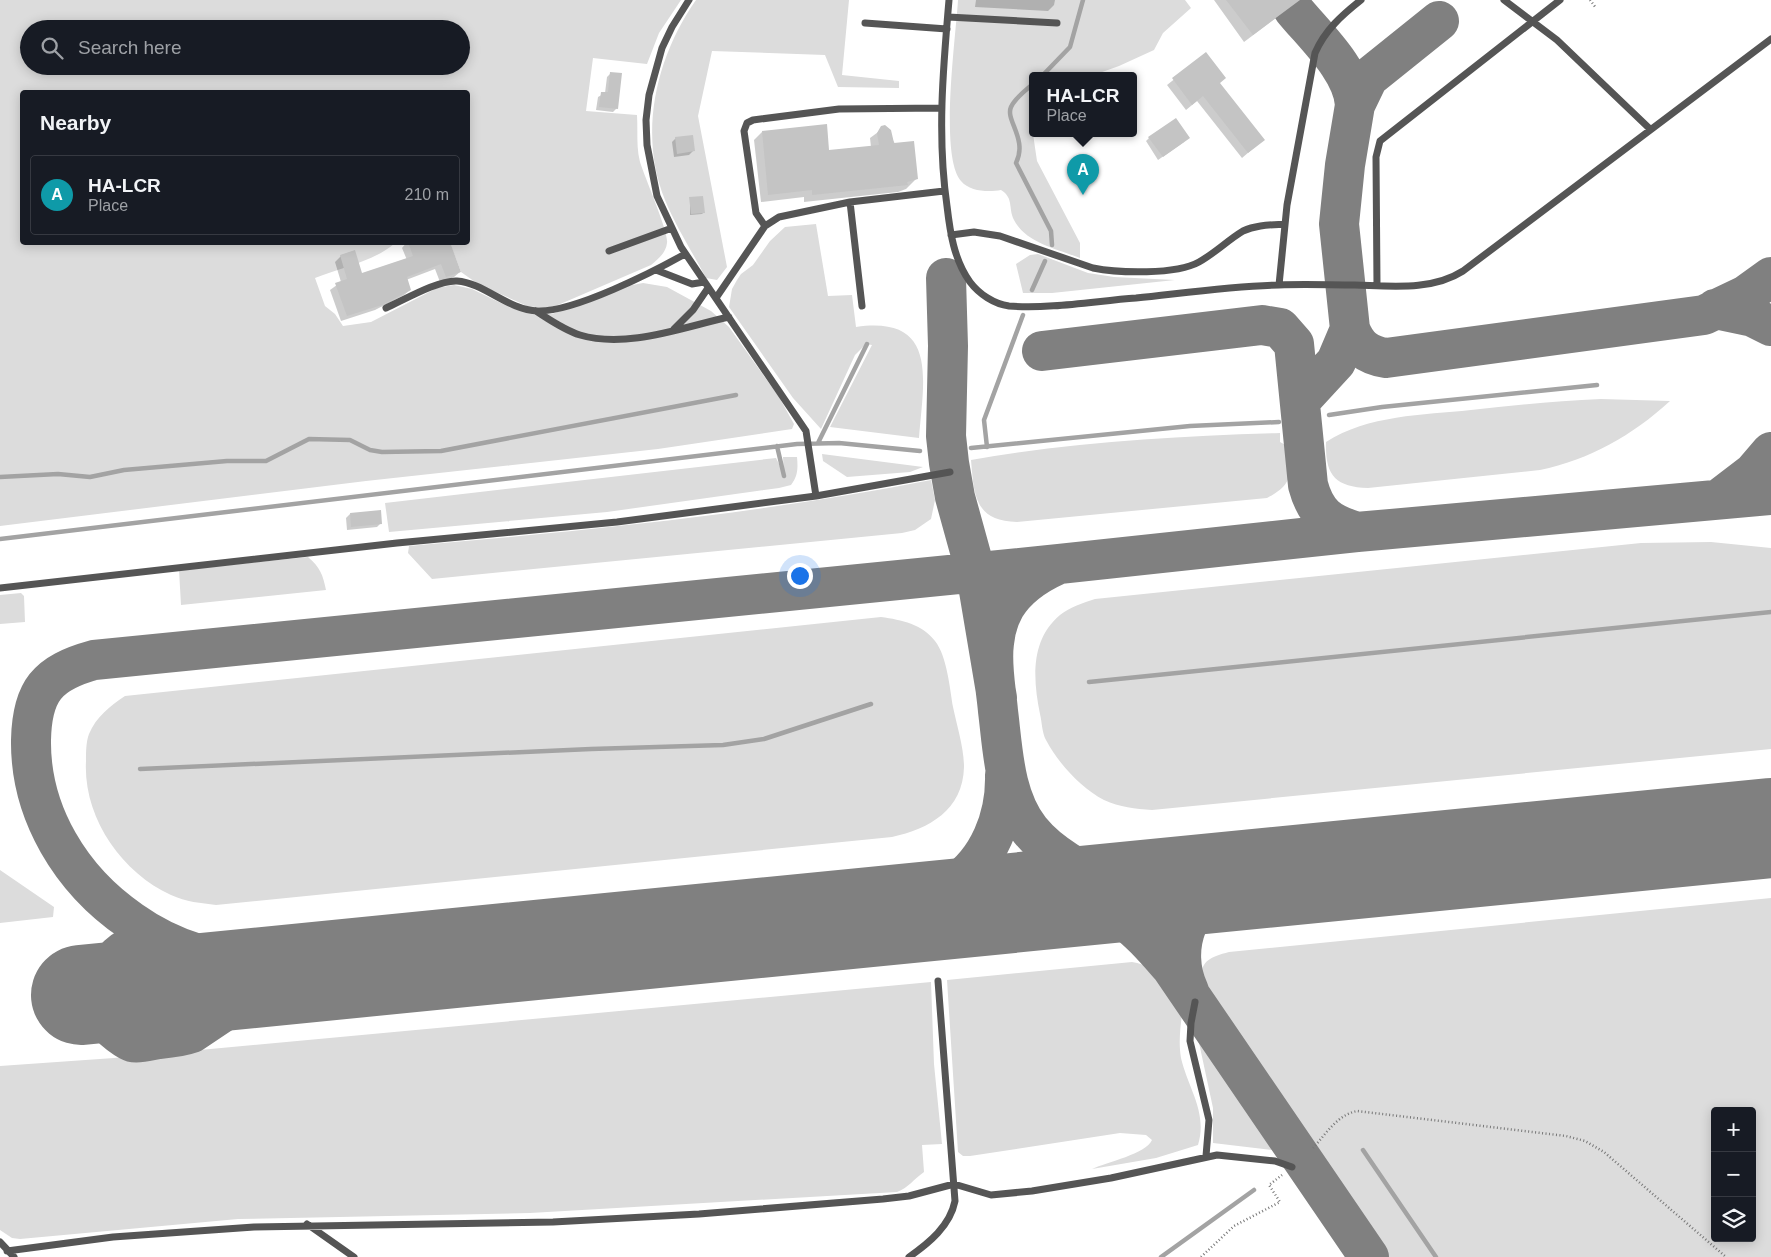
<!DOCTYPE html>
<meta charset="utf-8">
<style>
:root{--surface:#171b24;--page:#20242c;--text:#f1f3f6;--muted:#9ea1a6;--line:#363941;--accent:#ea580c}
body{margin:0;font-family:Arial,sans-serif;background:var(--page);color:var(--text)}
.controls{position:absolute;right:15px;bottom:15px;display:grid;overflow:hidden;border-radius:5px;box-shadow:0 2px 12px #0003}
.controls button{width:45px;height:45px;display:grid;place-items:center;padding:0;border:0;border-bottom:1px solid var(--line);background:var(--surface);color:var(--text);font:25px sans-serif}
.you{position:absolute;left:799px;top:575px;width:18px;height:18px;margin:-12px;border:4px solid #fff;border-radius:50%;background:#1a73e8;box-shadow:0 0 0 8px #1a73e833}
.badge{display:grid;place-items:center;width:32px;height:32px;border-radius:50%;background:var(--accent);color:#fff;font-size:16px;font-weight:700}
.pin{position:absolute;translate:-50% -41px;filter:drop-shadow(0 1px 2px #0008)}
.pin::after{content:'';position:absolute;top:26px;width:18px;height:15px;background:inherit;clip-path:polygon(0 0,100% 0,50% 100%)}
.popup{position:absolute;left:1029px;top:72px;width:108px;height:65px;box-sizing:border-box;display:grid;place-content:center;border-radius:5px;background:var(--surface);filter:drop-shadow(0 1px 4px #0005);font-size:16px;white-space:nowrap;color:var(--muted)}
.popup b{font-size:19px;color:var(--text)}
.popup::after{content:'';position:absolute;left:50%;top:100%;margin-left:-10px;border:10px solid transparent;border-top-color:var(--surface)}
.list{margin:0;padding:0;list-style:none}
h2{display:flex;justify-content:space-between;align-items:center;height:65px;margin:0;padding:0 20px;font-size:21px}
h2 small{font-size:16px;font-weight:400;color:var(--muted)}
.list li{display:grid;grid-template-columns:32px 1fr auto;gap:15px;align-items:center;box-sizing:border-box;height:80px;margin:0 10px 10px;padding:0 10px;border:1px solid var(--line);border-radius:5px}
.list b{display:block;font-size:19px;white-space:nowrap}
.list p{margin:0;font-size:16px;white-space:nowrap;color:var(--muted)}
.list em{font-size:16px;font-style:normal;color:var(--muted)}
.icon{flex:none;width:28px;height:28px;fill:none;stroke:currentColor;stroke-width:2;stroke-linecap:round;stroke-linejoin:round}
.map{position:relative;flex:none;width:1771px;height:1257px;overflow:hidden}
.search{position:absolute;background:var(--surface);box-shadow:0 2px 12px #0003;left:20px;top:20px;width:450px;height:55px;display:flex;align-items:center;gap:12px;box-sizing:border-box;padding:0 18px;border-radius:28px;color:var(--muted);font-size:19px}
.panel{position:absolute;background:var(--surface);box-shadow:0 2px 12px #0003;left:20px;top:90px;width:450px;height:155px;border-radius:5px}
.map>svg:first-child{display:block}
</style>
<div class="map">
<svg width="1771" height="1257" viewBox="0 0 1771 1257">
<rect width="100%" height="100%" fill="#fff"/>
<path fill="#dcdcdc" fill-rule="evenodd" d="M0,0H681L659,33L647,64L593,58L586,111L637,115C638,130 636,147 640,162C645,178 669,233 667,243C666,253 658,259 651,265L558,305L545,308L527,306L478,284L461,272L450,243L468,242V92H22V242L395,243C375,261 340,268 315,278L325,306L335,314L343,326L371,322L437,288L454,285L472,289L509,307L529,313L552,314L622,287L643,283L667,287L711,311L729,327L779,397L794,424L792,429L658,449L366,481L0,526ZM29,29H461V66H29Z
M696,0H849L842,75L899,81V88L838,87L825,55L712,51L698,116L727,267L717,280L706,278C693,253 676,227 665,200C638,134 656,57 696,0Z
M958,0H1185L1191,8L1163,33L1154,50L1119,66L1091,76H1033V134L1037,161L1080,243V258C1058,249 1026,243 1014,220C1008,208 1014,198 1001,190C989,192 970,192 961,181C939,156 956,36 958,0Z
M816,224L828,296L852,295L856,327C940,315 923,382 919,438L830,427L872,345L866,344L855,355L821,429L793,398L729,307L732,289L737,280L741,274L753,265L770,241L785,227Z
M1038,254L1088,273L1114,277L1175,280L1052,293H1023L1016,264L1030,255Z
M1601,399L1670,401C1633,435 1589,460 1540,470L1368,488C1335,487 1325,475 1326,442C1368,415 1423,415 1471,410C1514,405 1557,401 1601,399Z
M1280,433V442L1289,447C1292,473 1293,485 1267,498L1017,522C974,521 974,494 971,460C1073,442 1176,436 1280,433Z
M822,454L923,467L910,472L847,477L823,461Z
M783,457H797C798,468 798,476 791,485L779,488L607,512L389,532L385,503L776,458L784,474Z
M931,480L935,500L931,519L915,530L902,533L432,579L408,553L409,546C584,531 759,514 931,480Z
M1711,542L1771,548V749L1152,810C1135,809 1120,807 1104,800C1081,788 1058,763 1046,740C1042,733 1042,722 1040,714C1033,680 1030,640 1060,615C1070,607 1083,603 1095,599L1641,543Z
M308,557C320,567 323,575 326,590L181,605L179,570Z
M21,593L24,596L25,622L0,624V595Z
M881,617C902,620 922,624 935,641C947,656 950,689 953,707C957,726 964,748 964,767C963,810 929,829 892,837L216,905C201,903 186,902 171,895C121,872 83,817 86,761C86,752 86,742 89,734C96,717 110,706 125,696Z
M0,870L54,907L53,917L0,923Z
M1771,898V1257H1385L1203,988C1198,963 1206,958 1229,952ZM1715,1111H1752V1238H1715Z
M1132,962C1161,967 1167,984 1183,1006C1181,1023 1178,1041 1181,1058C1188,1088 1208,1113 1198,1145L1156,1158L1092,1169C1107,1162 1146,1154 1152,1140L1146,1135L1120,1133L970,1156H963L958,1152L947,980Z
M931,982L934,1064L942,1144L922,1145L924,1172C914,1179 908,1188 897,1192L530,1213L238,1219L20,1239L12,1238L0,1230V1066L114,1058Z
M1195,1024L1280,1151L1213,1143V1108Z"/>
<path fill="#0003" d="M976,0H1055L1054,5L1048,11L975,7Z
M1214,0H1300L1244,42Z
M1206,54L1219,83L1263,140L1242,158L1197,101L1186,110L1167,85Z
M611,73L617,108L613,112L596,110L598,97L605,93L607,77Z
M885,127L916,179L906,189L898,192L804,202V197L761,202L754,140L762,132L828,151L871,147L870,138Z
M676,138L693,151L689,155L674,157L672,142Z
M1149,138L1184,142L1158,160L1146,141Z
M690,198L704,212L702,214L690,215Z
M407,242H449L460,272L454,277L440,282L435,269L406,280L410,290L404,295L375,310L341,321L330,290L341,282L335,262L341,256L362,275L407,260L402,248Z
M350,514L381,523L377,527L347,530L346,518Z"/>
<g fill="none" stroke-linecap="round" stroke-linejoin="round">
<path stroke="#a3a3a3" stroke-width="4.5" d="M1042,76L1070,47L1083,0
M1033,84C1026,90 1015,98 1011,107C1005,120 1028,139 1016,163L1051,231L1052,245
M1032,290L1045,261
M1329,415L1382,407L1597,385
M818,443L867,344
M777,446L784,476
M987,447L984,420L1023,315
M971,448L1190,426L1279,422
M0,477L58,474L90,477L124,470L227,461H266L309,439L350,440L370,450L382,452L441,451L736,395
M0,539L797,444L839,443L920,451
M1089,682L1771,612
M140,769L591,749L723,745L764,739L871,704
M1363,1150L1436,1257
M1161,1257L1254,1190"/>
<path stroke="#808080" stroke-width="40" d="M1293,9C1315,36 1353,70 1355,105
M1348,76L1356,80L1368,78L1439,21
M946,278L948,346L946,436L949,463L955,497L976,573L997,698
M1715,309L1753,317L1771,326
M1350,329C1357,347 1367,355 1386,358L1704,315L1746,295L1771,277
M1042,351L1262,325L1280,328L1294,344L1308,485C1316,515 1329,523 1357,532
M1301,400L1336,362L1350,329L1339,224L1345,165L1355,105L1368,78
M1719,499L1753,473L1771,452
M1057,565C1037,574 1017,587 1005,607C999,618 995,631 994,643C991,666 996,688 998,711C1003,751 1004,797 1030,830C1056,862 1093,875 1128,892
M1066,898C1117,904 1139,931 1171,967L1369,1257
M874,917C900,907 930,900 953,885C989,861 1006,817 1005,775
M176,946C163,942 149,940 135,945C98,958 88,1011 119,1034C123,1037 128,1041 132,1042C140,1044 151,1040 159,1039C170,1038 181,1037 192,1033L262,986L281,976
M291,974C231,962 183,958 131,921C71,880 30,813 31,740C32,691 47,673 94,660L1059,564L1357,532L1771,495
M1189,991C1169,949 1188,895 1235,881"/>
<path stroke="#808080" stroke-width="100" d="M81,995L1771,828"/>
</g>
<path fill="#c4c4c4" d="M1226,0H1300L1253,35Z
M1206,52L1226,78L1220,83L1265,140L1248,153L1203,96L1192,105L1172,78Z
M610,72L622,73L618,109L599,107L601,92H608Z
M1176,118L1190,138L1163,157L1148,137Z
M827,124L829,150L879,145L877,133L881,126L885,125L891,130L894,143L914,141L918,179L907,182L908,185L812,195V190L768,195L762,131Z
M693,135L695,151L677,154L675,137Z
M703,196L705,213L691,214L689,197Z
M408,242H450L461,272L446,277L441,264L407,277L411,290L382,305L347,316L335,283L347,279L340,255L355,250L362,273L413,256Z
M381,510L382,524L351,527L350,513Z"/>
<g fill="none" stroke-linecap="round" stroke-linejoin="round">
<path stroke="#777" stroke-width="2.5" stroke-dasharray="1 2.5" stroke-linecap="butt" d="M1590,0L1596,8
M1313,1148C1326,1134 1337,1115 1357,1111L1566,1136L1585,1141L1604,1152L1726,1257
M1201,1257L1234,1226L1280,1202L1269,1185L1282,1175"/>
<path stroke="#555" stroke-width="7" d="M689,0L672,27L662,48L649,95L646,120L647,145L657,196L681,247L806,431L816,496
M949,0C943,69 937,137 947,206C950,232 954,260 970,282C979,294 994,304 1009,306C1051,309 1095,301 1136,298C1184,293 1232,286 1279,285C1304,284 1330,285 1355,285C1391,286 1432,291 1463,271L1771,39
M1504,0L1557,40L1650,129
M948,17L1057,23
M865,23L947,29
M850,202L862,306
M765,226L756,213L744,131L747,123L753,120L839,109L941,108
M951,235L974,232L1000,236L1093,268C1118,273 1176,275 1199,262C1215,253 1228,240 1243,231C1256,225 1271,225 1285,224
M609,251L672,228
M656,270L692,284L704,282
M1279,285L1287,205L1315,53C1325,30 1342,15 1361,0
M1377,285L1376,157L1380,141L1560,0
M716,298L765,226L779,217L850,202L944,191
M386,308C404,300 438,280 457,281C485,283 507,310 538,311C574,312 653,272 685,254
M536,311C550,320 564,330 580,335C627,349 683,327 729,317
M674,329L693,310L708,288
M0,588L397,543L617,522L816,496L950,472
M1195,1002L1191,1023L1190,1041L1209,1120L1206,1156
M307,1224L354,1257
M0,1242L14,1257
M7,1251L113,1237L254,1227L553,1222L699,1214L883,1199L909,1196L954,1184L991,1195L1032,1191L1111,1178L1217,1155L1275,1161L1292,1167
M909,1257C929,1243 950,1226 955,1201L938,981"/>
</g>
</svg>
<div class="controls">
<button>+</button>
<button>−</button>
<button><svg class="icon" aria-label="layers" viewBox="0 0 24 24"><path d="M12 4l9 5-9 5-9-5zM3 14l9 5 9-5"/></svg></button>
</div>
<div class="you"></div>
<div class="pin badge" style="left:1083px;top:195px;background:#0f9aa8">A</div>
<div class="popup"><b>HA-LCR</b>Place</div>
<div class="search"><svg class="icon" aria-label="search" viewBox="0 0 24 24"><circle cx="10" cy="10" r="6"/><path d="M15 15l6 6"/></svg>Search here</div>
<section class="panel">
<h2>Nearby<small></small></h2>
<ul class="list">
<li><span class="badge" style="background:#0f9aa8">A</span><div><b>HA-LCR</b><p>Place</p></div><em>210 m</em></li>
</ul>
</section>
</div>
